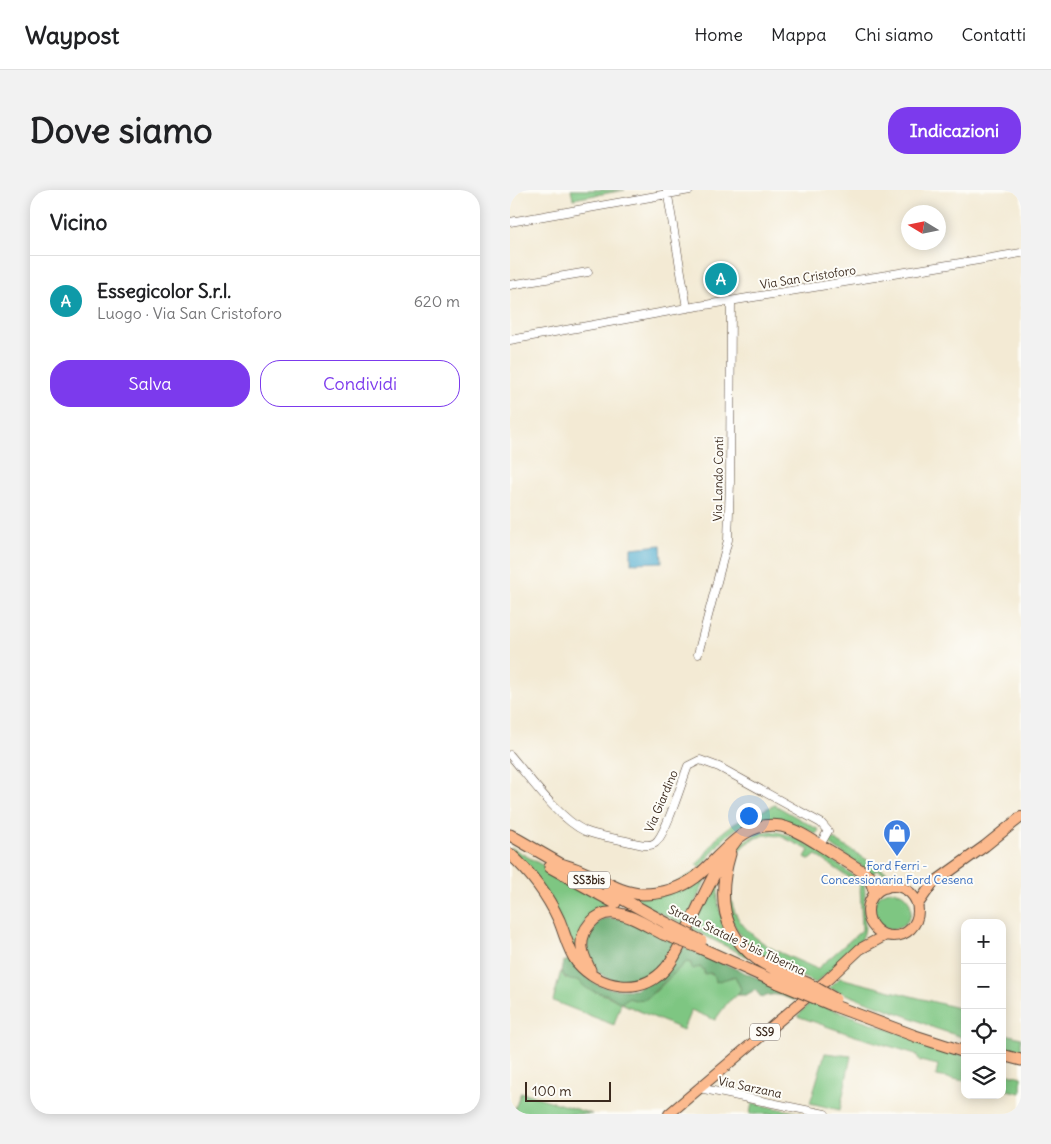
<!DOCTYPE html>
<html lang="it">
<meta charset="utf-8">
<style>
:root{--surface:#fff;--page:#f2f2f2;--text:#202124;--muted:#757577;--line:#e0e0e0;--accent:#7c3aed}
body{margin:0;font-family:Delius,sans-serif;background:var(--page);color:var(--text)}
.controls{position:absolute;right:15px;bottom:15px;display:grid;overflow:hidden;border-radius:10px;box-shadow:0 2px 12px #0003}
.controls button{width:45px;height:45px;display:grid;place-items:center;padding:0;border:0;border-bottom:1px solid var(--line);background:var(--surface);color:var(--text);font:25px sans-serif}
.compass{position:absolute;left:391px;top:15px;width:45px;height:45px;border-radius:50%;background:var(--surface);box-shadow:0 2px 12px #0003;rotate:280deg}
.scale{position:absolute;left:15px;bottom:12px;width:86px;box-sizing:border-box;padding-left:5px;border:2px solid #3b2a1e;border-top:0;font-size:14px;line-height:18px;white-space:nowrap;color:#3b2a1e;-webkit-text-stroke:4px #fdfcf7;paint-order:stroke}
.you{position:absolute;left:238px;top:625px;width:18px;height:18px;margin:-12px;border:4px solid #fff;border-radius:50%;background:#1a73e8;box-shadow:0 0 0 8px #1a73e833}
.badge{display:grid;place-items:center;width:32px;height:32px;border-radius:50%;background:var(--accent);color:#fff;font-size:16px;font-weight:700}
.pin{position:absolute;translate:-50% -50%;border:2px solid #fff;box-shadow:0 1px 5px #0006}
.list{margin:0;padding:0;list-style:none}
h2{display:flex;justify-content:space-between;align-items:center;height:65px;margin:0;padding:0 20px;font-size:21px}
h2 small{font-size:16px;font-weight:400;color:var(--muted)}
.list li{display:grid;grid-template-columns:32px 1fr auto;gap:15px;align-items:center;box-sizing:border-box;height:90px;padding:0 20px;border-top:1px solid var(--line)}
.list b{display:block;font-size:19px;white-space:nowrap}
.list p{margin:0;font-size:16px;white-space:nowrap;color:var(--muted)}
.list em{font-size:16px;font-style:normal;color:var(--muted)}
.actions{display:flex;gap:10px;padding:15px 20px}
.actions a{flex:1;padding:11px 0;border:1px solid var(--accent);border-radius:20px;text-align:center;font-size:18px;color:var(--accent)}
.actions .main{background:var(--accent);color:#fff}
.icon{flex:none;width:28px;height:28px;fill:none;stroke:currentColor;stroke-width:2;stroke-linecap:round;stroke-linejoin:round}
.map{position:relative;flex:none;width:511px;height:924px;overflow:hidden;border-radius:20px}
header{display:flex;align-items:center;gap:30px;box-sizing:border-box;height:70px;padding:0 25px;background:var(--surface);border-bottom:1px solid var(--line)}
header strong{font-size:24px}
nav{display:flex;gap:28px;margin-inline-start:auto;font-size:18px}
.intro{display:flex;align-items:center;justify-content:space-between;box-sizing:border-box;height:120px;padding:0 30px}
h1{margin:0;font-size:35px}
.button{padding:12px 22px;border-radius:20px;background:var(--accent);color:#fff;font-size:18px;font-weight:700}
main{display:flex;gap:30px;padding:0 30px}
aside{flex:1;background:var(--surface);border-radius:20px;box-shadow:0 2px 12px #0003}
.map>svg:first-child{display:block}
</style>
<header>
<strong>Waypost</strong>
<nav><a>Home</a><a>Mappa</a><a>Chi siamo</a><a>Contatti</a></nav>
</header>
<div class="intro"><h1>Dove siamo</h1><a class="button">Indicazioni</a></div>
<main>
<aside>
<h2>Vicino<small></small></h2>
<ul class="list">
<li><span class="badge" style="background:#0f9aa8">A</span><div><b>Essegicolor S.r.l.</b><p>Luogo · Via San Cristoforo</p></div><em>620 m</em></li>
</ul>
<div class="actions"><a class="main">Salva</a><a>Condividi</a></div>
</aside>
<div class="map">
<svg width="511" height="924" viewBox="0 0 511 924">
<rect width="100%" height="100%" fill="#fdfcf7"/>
<filter id="ink" filterUnits="userSpaceOnUse"><feTurbulence type="fractalNoise" baseFrequency=".02" numOctaves="2"/><feDisplacementMap in="SourceGraphic" scale="10" xChannelSelector="R" yChannelSelector="G"/><feConvolveMatrix kernelMatrix="1 2 1 2 8 2 1 2 1" color-interpolation-filters="sRGB"/></filter>
<filter id="wash" filterUnits="userSpaceOnUse"><feTurbulence type="fractalNoise" baseFrequency=".0096" numOctaves="4" result="noise"/><feDisplacementMap in="SourceGraphic" scale="20" xChannelSelector="R" yChannelSelector="G"/><feGaussianBlur stdDeviation="1.12" result="paint"/><feColorMatrix in="noise" values="0 0 0 0 0 0 0 0 0 0 0 0 0 0 0 0 0 1.4 0 .05"/><feComposite in="paint" operator="in"/></filter>
<g filter="url(#wash)">
<rect width="100%" height="100%" fill="#f3ead4"/>
<path fill="#7ec682" stroke="#5c7850" fill-rule="evenodd" d="M61,0H115L63,9Z
M265,615L309,640L306,644C271,624 239,620 209,654C203,661 197,670 190,678L187,674C195,667 199,657 206,649C220,632 245,624 265,615Z
M261,641C295,645 327,674 354,694C356,704 354,710 354,720C354,728 356,735 354,743C349,761 320,780 306,793L270,777L245,762L237,756L218,725L219,677L225,660L233,652L248,643ZM255,645L270,646L299,660L295,667L300,670L306,665L350,695L352,740L307,779C291,771 265,762 252,752C244,747 235,738 230,731C215,711 216,667 237,653C242,649 249,647 255,645Z
M322,648L386,688L366,680L363,684L318,653Z
M2,658L110,719C72,728 69,727 70,768L1,660Z
M216,668C213,679 209,691 208,702C206,729 225,748 240,768L181,739Z
M205,671L174,735L107,702L142,706Z
M363 720a19 19 0 1 1 38 0a19 19 0 1 1-38 0Z
M176,772C195,776 205,795 225,786L231,799L227,805L218,812L205,830L181,820L173,840L111,813L104,835L43,811L51,781L55,788L70,789C77,804 95,802 107,811L145,802Z
M330,788L448,818L449,833L455,834V848L424,838L402,828L319,798Z
M301,812L455,866V891L426,886L428,875L410,871L406,864L342,845L287,826Z
M492,843L511,848V866L492,857Z
M315,863L341,866L330,920L300,913Z
M492,882L511,887V903L492,899Z
M11,902L82,924H3Z
M242,913L294,924H240Z"/>
<path fill="#66ab70" stroke="#506a47" d="M117,728L165,752C161,760 157,770 151,776C130,796 91,799 79,768C76,762 77,752 77,745L91,729Z
M174,757L288,805L283,810C271,805 263,802 252,808L245,800L236,805H227L231,799L225,786L206,792L205,787L201,783L194,784V780L190,777L182,779L181,773L176,772L136,809L125,810L118,808L111,813C107,811 104,808 100,806C89,801 76,803 69,790C60,792 56,789 51,781L53,772L61,769C81,797 92,799 125,800Z"/>
<path fill="#50acce" stroke="#466b76" d="M151,355L152,372L121,373V358Z"/>
</g>
<g filter="url(#ink)">
<g fill="none" stroke-linecap="round" stroke-linejoin="round">
<g stroke="#574739" stroke-width="9">
<path id="minor" d="M157,0L177,118
M0,32L180,0
M0,95L78,82
M0,150L177,118L511,63
M188,464L218,350L220,292L221,111
M0,565C19,587 49,629 75,641C87,646 103,648 116,651C125,653 138,658 145,653C156,645 172,591 178,576L190,570L209,577L311,633L318,641L310,655
M189,898L315,924"/>
</g>
<g stroke="#574739" stroke-width="12">
<path id="major" d="M358 721a25 25 0 1 1 50 0a25 25 0 1 1-50 0Z
M408,714L422,694L475,656L511,627
M159,924L317,790L350,759L376,745"/>
</g>
<g stroke="#574739" stroke-width="13">
<path id="highway" d="M0,645L54,676
M0,664C21,683 37,704 49,730C55,744 58,760 67,772C90,799 131,807 156,778C166,767 171,752 178,738C193,708 206,676 227,649
M220,664C208,704 210,742 247,769C254,774 262,778 270,782
M48,673C56,676 65,678 73,682C93,690 110,703 133,704C152,704 171,698 186,687C212,667 232,629 271,636C288,640 303,651 318,660C337,672 357,684 376,697
M40,677L105,713
M359,686L365,703
M98,701L158,734
M188,757L266,792
M80,780C77,773 73,766 72,758C70,741 85,721 104,723C122,725 137,736 153,744
M322,815L405,846L455,862
M492,865L511,870"/>
</g>
<use href="#minor" stroke="#fff" stroke-width="8"/>
<use href="#major" stroke="#fcba8e" stroke-width="10"/>
<use href="#highway" stroke="#fcba8e" stroke-width="11"/>
<g stroke="#574739" stroke-width="13" stroke-linecap="butt">
<path id="highway-bridge" d="M158,734L191,751
M153,744L188,757
M270,782L297,793L325,809
M266,792L322,815"/>
</g>
<use href="#highway-bridge" stroke="#fcba8e" stroke-width="11"/>
</g>
</g>
<defs>
<g id="shop-pin" transform="scale(1.4375)"><path d="M0 17L-7.5 6A9.5 9.5 0 1 1 7.5 6Z" fill="#3f7fe0" stroke="#fdfcf7"/><path d="M-5-2.5h2.3a2.7 3.5 0 0 1 5.4 0H5L5.5 6h-11ZM-1.5-2.5h3a1.5 2.3 0 0 0-3 0Z" fill="#fff"/></g>
</defs>
<g fill-rule="evenodd">
<use href="#shop-pin" x="387" y="643"/>
</g>
<g text-anchor="middle" dominant-baseline="central" stroke-width="4" stroke-linejoin="round" paint-order="stroke">
<g fill="#fdfcf7" stroke="#75695f" stroke-width="1">
<rect x="58" y="681.5" width="42" height="17" rx="4"/>
<rect x="240" y="833.5" width="30" height="17" rx="4"/>
</g>
<g font-size="11" font-weight="bold" fill="#3b2a1e">
<text x="79" y="690">SS3bis</text>
<text x="255" y="842">SS9</text>
</g>
<g font-size="12" fill="#3b2a1e" stroke="#fdfcf7">
<text transform="translate(298 87) rotate(-9)">Via San Cristoforo</text>
<text transform="translate(208 289) rotate(-89)">Via Lando Conti</text>
<text transform="translate(151 611) rotate(-67)">Via Giardino</text>
<text transform="translate(227 750) rotate(25)">Strada Statale 3 bis Tiberina</text>
<text transform="translate(240 897) rotate(12)">Via Sarzana</text>
</g>
<g font-size="12" fill="#366cbe" stroke="#fdfcf7">
<text x="387" y="675">Ford Ferri -<tspan x="387" dy="14">Concessionaria Ford Cesena</tspan></text>
</g>
</g>
</svg>
<div class="controls">
<button>+</button>
<button>−</button>
<button><svg class="icon" aria-label="locate" viewBox="0 0 24 24"><circle cx="12" cy="12" r="6"/><path d="M12 2v4M12 18v4M2 12h4M18 12h4"/></svg></button>
<button><svg class="icon" aria-label="layers" viewBox="0 0 24 24"><path d="M12 4l9 5-9 5-9-5zM3 14l9 5 9-5"/></svg></button>
</div>
<svg class="compass" viewBox="-18 -18 36 36"><path d="M0-13l5 13h-10z" fill="#e53935"/><path d="M0 13l5-13h-10z" fill="#757577"/></svg>
<div class="scale">100 m</div>
<div class="you"></div>
<div class="pin badge" style="left:211px;top:89px;background:#0f9aa8">A</div>
</div>
</main>
